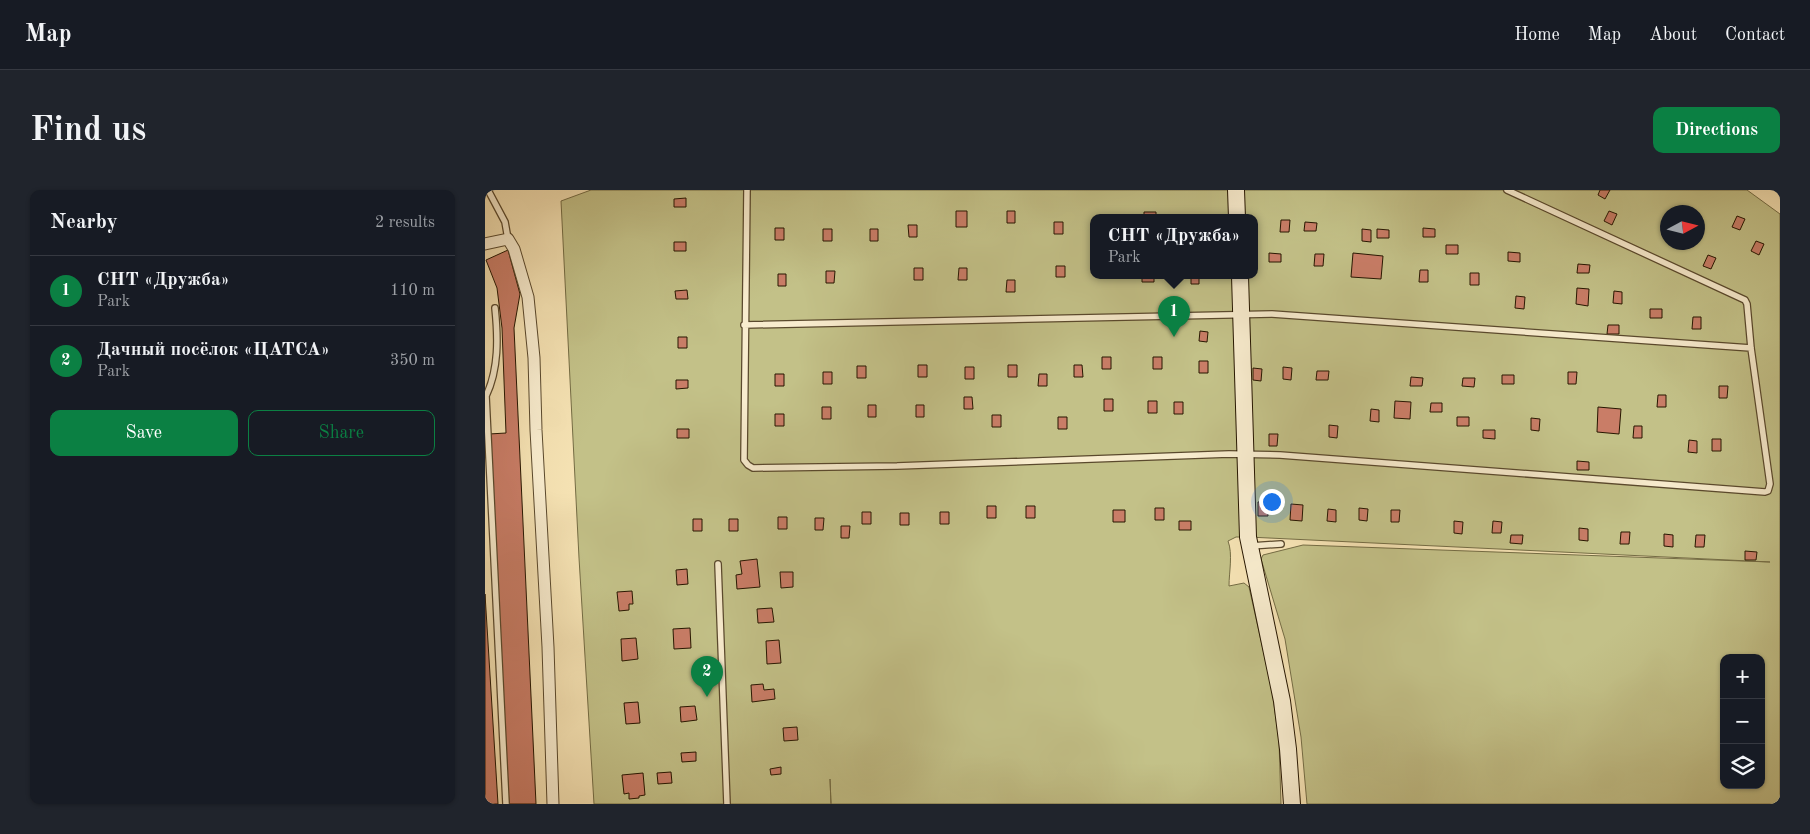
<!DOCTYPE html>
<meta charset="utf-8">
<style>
:root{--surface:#171b24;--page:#20242c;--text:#f1f3f6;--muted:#9ea1a6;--line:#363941;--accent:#0b8043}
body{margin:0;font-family:"Old Standard TT",serif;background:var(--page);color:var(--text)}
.controls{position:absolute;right:15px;bottom:15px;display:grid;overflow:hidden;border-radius:10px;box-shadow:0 1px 4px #0004}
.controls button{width:45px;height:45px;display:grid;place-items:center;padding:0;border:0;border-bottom:1px solid var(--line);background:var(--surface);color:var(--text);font:25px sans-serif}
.compass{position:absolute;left:1175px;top:15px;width:45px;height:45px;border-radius:50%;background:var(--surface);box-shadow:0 1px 4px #0004;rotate:83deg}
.you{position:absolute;left:786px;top:311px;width:18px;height:18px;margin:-12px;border:4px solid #fff;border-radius:50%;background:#1a73e8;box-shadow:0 0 0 8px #1a73e833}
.badge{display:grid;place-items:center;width:32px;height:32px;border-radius:50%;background:var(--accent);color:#fff;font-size:16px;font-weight:700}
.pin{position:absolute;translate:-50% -41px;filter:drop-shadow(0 1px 2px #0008)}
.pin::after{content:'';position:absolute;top:26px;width:18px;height:15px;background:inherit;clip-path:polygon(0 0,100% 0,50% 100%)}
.popup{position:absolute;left:605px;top:24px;width:168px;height:65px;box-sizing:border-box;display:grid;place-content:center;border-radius:10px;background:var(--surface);filter:drop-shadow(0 1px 4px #0005);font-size:16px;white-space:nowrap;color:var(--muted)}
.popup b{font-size:19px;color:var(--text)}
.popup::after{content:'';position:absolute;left:50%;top:100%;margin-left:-10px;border:10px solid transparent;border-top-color:var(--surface)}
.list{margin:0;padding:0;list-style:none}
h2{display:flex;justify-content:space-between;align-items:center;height:65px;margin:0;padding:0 20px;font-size:21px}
h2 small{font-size:16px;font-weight:400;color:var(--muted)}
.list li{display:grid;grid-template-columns:32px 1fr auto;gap:15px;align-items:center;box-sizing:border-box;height:70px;padding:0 20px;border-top:1px solid var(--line)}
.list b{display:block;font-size:19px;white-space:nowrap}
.list p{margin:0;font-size:16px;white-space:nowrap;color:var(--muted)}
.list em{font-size:16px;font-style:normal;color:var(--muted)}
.actions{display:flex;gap:10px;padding:15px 20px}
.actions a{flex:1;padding:11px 0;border:1px solid var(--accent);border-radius:10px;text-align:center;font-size:18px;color:var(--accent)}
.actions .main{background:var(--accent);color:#fff}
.icon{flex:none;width:28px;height:28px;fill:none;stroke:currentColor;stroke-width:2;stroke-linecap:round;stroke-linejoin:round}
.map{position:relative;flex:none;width:1295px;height:614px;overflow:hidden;border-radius:10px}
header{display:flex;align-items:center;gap:30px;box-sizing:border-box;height:70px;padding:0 25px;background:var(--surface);border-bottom:1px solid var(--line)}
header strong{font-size:24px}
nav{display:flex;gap:28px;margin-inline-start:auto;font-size:18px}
.intro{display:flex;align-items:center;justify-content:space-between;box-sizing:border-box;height:120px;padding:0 30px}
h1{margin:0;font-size:35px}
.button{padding:12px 22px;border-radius:10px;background:var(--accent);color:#fff;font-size:18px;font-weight:700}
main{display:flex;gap:30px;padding:0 30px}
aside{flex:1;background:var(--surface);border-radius:10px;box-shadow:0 1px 4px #0004}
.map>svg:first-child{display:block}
</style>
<header>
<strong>Map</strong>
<nav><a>Home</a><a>Map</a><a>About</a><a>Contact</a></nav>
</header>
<div class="intro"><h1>Find us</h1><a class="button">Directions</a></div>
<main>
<aside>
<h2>Nearby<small>2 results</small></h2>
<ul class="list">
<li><span class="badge">1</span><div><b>СНТ «Дружба»</b><p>Park</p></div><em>110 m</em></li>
<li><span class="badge">2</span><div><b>Дачный посёлок «ЦАТСА»</b><p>Park</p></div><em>350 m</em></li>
</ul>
<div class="actions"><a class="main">Save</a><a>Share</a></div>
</aside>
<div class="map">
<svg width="1295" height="614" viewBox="0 0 1295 614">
<rect width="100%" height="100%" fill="#f5e2b3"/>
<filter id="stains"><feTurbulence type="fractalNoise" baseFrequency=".004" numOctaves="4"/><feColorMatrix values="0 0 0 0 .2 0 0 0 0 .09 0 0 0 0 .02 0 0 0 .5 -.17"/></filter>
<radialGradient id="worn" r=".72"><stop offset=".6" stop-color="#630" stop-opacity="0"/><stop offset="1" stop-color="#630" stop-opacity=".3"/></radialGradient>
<path fill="#c3c188" stroke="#746c44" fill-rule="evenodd" d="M106,0H1262L1295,24V614H822L816,547L800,449L776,369L778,365L818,355L1285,372L763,347H751L743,351C748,364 744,382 744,396L759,393L764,397L787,500L794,551L796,614H346L345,589L346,614H109L94,368L76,11ZM1182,22H1212V52H1182ZM609,28H769V86H609ZM1239,468H1276V595H1239Z"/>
<path fill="#c97d67" stroke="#261600" d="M1115,0H1125L1120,9L1113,5Z
M201,8V17H189V9Z
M471,21H482V37H471Z
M522,21H530V33H522Z
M1124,21L1132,24L1127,35L1119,31Z
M659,22H671V28H659Z
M1252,26L1260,29L1255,40L1247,37Z
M796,30H805L804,42H795Z
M569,32H578V44H569Z
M820,32L832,33L831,41H819Z
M423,35H432V47H424Z
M290,38H299V50H290Z
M938,38L950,39V47H938Z
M338,39H347V51H338Z
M385,39H393V51H385Z
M877,39L886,40V52L877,51Z
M892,39L904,40V48H892Z
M1271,51L1279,54L1274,65L1266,61Z
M189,52H201V61H189Z
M961,55H973V64H961Z
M23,60L35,104L29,138L51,614H24L4,244L21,243L17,138L12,98L1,70Z
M1023,62L1035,63V72L1023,71Z
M784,63L796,64V72H784Z
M868,63L898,66L896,89L866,87Z
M830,64H839L838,76H829Z
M1223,65L1231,68L1226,79L1218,76Z
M1093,74L1105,75L1104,83H1092Z
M571,76H580V87H571Z
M429,78H438V90H429Z
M474,78H482V90H473Z
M935,80H943V92H934Z
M341,81H350L349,93H341Z
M985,83H994V95H985Z
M293,84H301V96H293Z
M657,86H669V92H657Z
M706,86H714V94H706Z
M522,90H530V102H521Z
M1092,98L1104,99L1103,116L1091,114Z
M202,100L203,109H191L190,101Z
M1129,101L1137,102V114L1128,113Z
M1031,106L1040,107L1039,119L1030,118Z
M1165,119H1177V128H1165Z
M1208,127H1216V139H1207Z
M1123,135H1134V144H1122Z
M715,141L723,142L722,152L714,151Z
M193,147H202V158H193Z
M617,167H626V179H617Z
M668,167H677V179H668Z
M714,171H723V183H714Z
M433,175H442V187H433Z
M523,175H532V187H523Z
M589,175H597L598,187H589Z
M372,176H381V188H372Z
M480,177H489V189H480Z
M798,177L807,178L806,190L798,189Z
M768,178L777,179L776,191L768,190Z
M832,181H844L843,190H831Z
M338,182H347V194H338Z
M1083,182H1092L1091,194H1083Z
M290,184H299V196H290Z
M554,184H562V196H553Z
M1017,185H1029V194H1017Z
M926,187L938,188L937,196H925Z
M978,188H990L989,197L977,196Z
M191,190H203V198L191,199Z
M1234,196H1243L1242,208H1234Z
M1173,205H1181V217H1172Z
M479,207H487L488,219H479Z
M619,209H628V221H619Z
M663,211H672V223H663Z
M910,211L926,212L925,229L909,228Z
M689,212H698V224H689Z
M946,213H957V222H945Z
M383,215H391V227H383Z
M431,215H439V227H431Z
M337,217H346V229H337Z
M1113,217L1136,219L1134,244L1112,242Z
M886,219L894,220V232L885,231Z
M290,224H299V236H290Z
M507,225H516V237H507Z
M573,227H582V239H573Z
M972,227H984V236H972Z
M1046,228L1055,229L1054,241L1046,240Z
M844,235L853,236L852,248L844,247Z
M1149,236H1157V248H1148Z
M192,239H204V248H192Z
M998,240H1010V249L998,248Z
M784,244H793L792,256H784Z
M1227,249H1236V261H1227Z
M1204,250L1212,251V263L1203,262Z
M1092,271L1104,272V280H1092Z
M782,311L783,326H773V312Z
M806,314L818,315L817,331L805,330Z
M502,316H511V328H502Z
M541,316H550V328H541Z
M670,318H679V330H670Z
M874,318L883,319L882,331L874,330Z
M843,319L851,320V332L842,331Z
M628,320H640V332H628Z
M906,320H915L914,332H906Z
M377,322H386V334H377Z
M455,322H464V334H455Z
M415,323H424V335H415Z
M293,327H302V339H293Z
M330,328H339L338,340H330Z
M208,329H217V341H208Z
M244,329H253V341H244Z
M694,331H706V340H694Z
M969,331L978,332L977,344L969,343Z
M1008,331L1017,332L1016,343H1007Z
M356,336H365L364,348H356Z
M1094,338L1103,339V351L1094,350Z
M1136,342H1145L1144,354H1135Z
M1179,344L1188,345V357L1179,356Z
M1026,345H1038L1037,354L1025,353Z
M1211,345H1220L1219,357H1210Z
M1260,361L1272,362L1271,370H1260Z
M272,369L275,397L252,399L251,385L257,384L255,371Z
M202,379L203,394L192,395L191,380Z
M295,382H308V397L296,398Z
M147,401L148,414H144V420L134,421L132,402Z
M0,404L13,614H0Z
M287,418L289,432L273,433L272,419Z
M205,438L206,458L189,459L188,439Z
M151,448L153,469L137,471L136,449Z
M294,450L296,473L282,474L281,451Z
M278,494L279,500L289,499L290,509L267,512L266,495Z
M153,512L155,533L141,534L139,513Z
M210,516L212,530L196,532L195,517Z
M312,537L313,550L299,551L298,538Z
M211,562V571L197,572L196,563Z
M296,577V584L286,585L285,579Z
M186,582L187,593L173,594L172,583Z
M158,583L160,605L154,606V608L144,609V603L139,604L137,585Z"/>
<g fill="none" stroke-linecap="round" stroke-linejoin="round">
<g stroke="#5a492d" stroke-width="8">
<path id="lane" d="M3,0L20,32L23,49
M262,0L259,270L263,275L268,278L412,276L744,264L795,265L1280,302L1283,301L1285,294L1266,158L1262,114L1260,110L1022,0
M10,118C13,147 14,179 1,206L21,614
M259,135L787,124L1266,158
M766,356L796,354
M233,374L242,614"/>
</g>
<g stroke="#5a492d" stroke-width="13">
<path id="street" d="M0,54L23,49L29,59L43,107L49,168L51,240L63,457L68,614"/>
</g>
<g stroke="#261600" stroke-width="18">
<path id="secondary" d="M751,0L752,28
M755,86L763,347L797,511L803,559L807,614"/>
</g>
<use href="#lane" stroke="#f8ecce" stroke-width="5.5"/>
<use href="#street" stroke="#f8ecce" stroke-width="11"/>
<use href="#secondary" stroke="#f8ecce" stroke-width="16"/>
</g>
<rect width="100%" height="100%" filter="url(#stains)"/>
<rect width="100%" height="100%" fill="url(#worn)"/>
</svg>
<div class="controls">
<button>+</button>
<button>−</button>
<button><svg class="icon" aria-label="layers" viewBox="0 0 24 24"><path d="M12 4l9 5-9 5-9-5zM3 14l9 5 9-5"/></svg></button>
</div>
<svg class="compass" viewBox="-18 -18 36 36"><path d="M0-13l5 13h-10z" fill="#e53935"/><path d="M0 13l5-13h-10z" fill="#9ea1a6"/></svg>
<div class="you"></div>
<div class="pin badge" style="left:689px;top:147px">1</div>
<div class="popup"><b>СНТ «Дружба»</b>Park</div>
<div class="pin badge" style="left:222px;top:507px">2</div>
</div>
</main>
